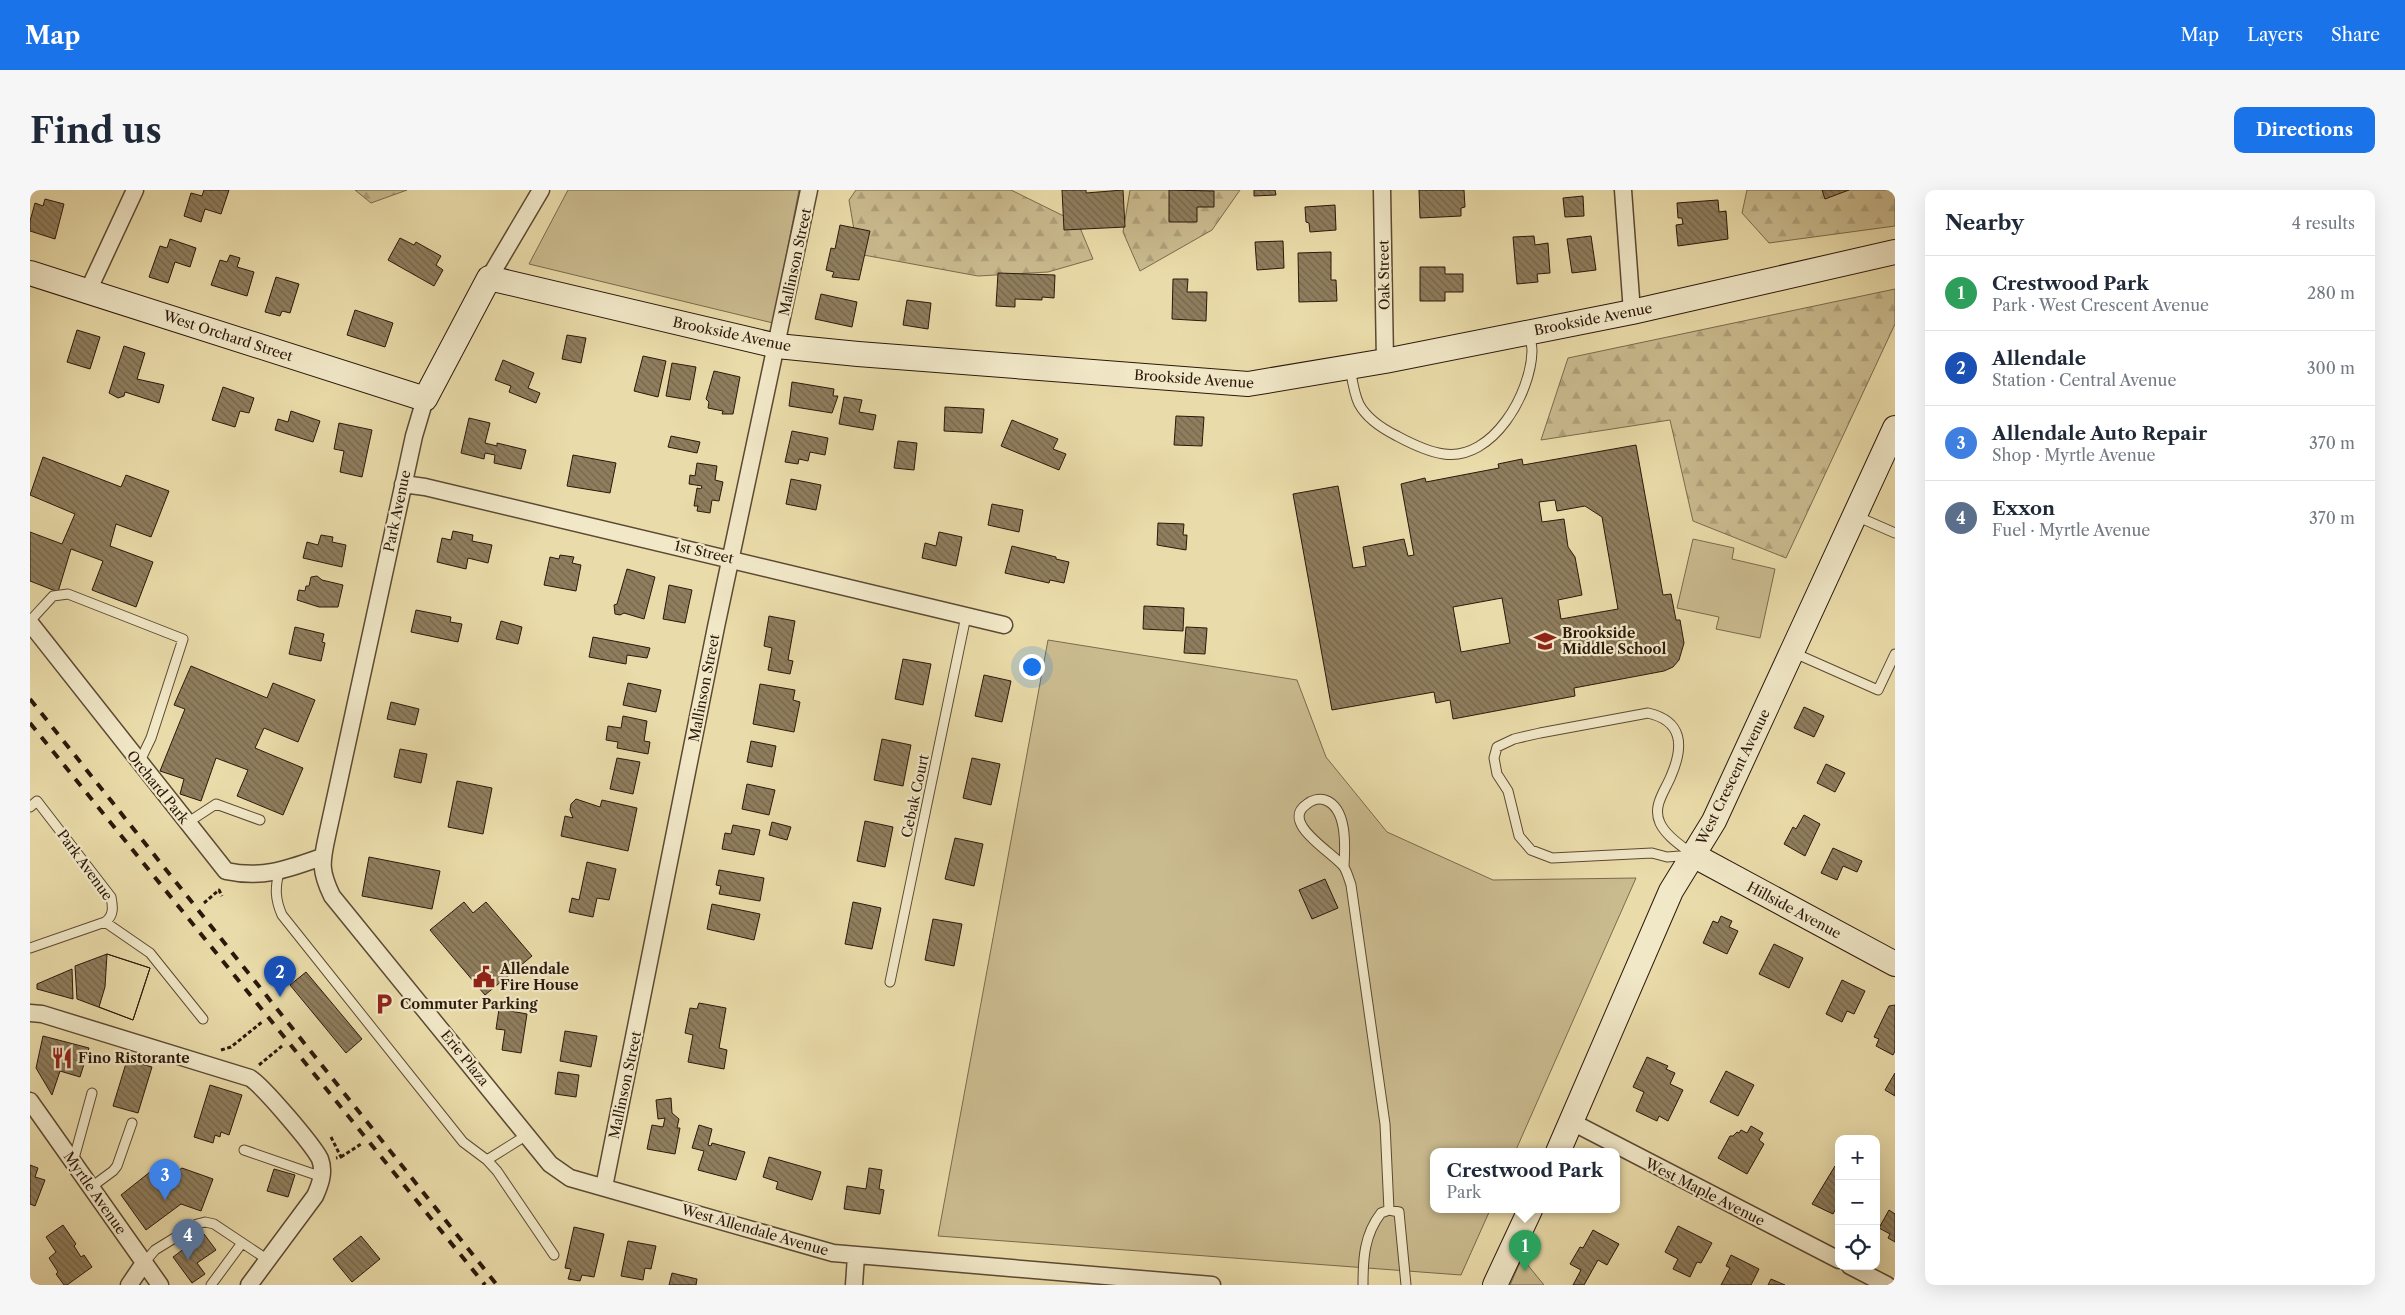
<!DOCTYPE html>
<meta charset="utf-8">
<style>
:root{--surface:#fff;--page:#f6f6f7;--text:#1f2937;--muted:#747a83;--line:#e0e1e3;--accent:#1a73e8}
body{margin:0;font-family:"Libre Caslon Text",serif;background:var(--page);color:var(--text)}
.controls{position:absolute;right:15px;bottom:15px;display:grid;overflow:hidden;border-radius:10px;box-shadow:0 5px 20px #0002}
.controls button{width:45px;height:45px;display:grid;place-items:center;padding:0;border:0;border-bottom:1px solid var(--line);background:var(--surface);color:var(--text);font:25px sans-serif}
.you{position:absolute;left:1001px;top:476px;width:18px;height:18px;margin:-12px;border:4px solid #fff;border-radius:50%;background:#1a73e8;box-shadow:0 0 0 8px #1a73e833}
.badge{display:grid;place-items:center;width:32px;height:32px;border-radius:50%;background:var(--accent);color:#fff;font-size:16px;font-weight:700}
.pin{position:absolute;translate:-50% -41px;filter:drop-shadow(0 1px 2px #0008)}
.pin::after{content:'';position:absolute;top:26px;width:18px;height:15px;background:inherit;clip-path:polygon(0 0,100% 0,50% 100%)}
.popup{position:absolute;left:1400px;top:958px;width:190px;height:65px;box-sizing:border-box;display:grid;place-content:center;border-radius:10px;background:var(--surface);filter:drop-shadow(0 1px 4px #0005);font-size:16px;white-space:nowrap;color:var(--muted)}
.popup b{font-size:19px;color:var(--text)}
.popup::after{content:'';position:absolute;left:50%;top:100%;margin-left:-10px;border:10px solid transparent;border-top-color:var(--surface)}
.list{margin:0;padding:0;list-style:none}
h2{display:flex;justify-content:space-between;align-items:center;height:65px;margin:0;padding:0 20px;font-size:21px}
h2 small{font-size:16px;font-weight:400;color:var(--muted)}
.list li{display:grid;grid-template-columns:32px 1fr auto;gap:15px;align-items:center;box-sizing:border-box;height:75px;padding:0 20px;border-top:1px solid var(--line)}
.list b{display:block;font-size:19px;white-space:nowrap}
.list p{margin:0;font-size:16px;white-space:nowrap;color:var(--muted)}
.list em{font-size:16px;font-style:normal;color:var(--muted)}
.icon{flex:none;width:28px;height:28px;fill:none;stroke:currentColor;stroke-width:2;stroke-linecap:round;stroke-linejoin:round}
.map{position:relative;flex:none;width:1865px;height:1095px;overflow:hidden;border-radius:10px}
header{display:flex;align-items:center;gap:30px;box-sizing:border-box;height:70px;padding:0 25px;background:var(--accent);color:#fff}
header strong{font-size:24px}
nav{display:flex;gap:28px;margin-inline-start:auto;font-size:18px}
.intro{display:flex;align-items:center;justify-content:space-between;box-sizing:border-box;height:120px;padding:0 30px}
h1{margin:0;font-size:35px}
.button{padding:12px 22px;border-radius:10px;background:var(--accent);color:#fff;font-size:18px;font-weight:700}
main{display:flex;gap:30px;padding:0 30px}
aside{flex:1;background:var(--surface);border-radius:10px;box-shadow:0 5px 20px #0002}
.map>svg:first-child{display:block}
</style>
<header>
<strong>Map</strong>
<nav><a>Map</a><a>Layers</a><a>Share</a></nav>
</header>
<div class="intro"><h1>Find us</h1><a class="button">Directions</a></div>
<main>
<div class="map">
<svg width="1865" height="1095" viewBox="0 0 1865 1095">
<defs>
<pattern id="forest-firs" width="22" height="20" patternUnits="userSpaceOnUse" patternTransform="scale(1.25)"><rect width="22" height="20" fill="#cabb8f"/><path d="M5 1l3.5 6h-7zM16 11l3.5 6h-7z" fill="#aea07a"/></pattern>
<pattern id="building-back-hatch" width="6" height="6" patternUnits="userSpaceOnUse" patternTransform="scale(1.25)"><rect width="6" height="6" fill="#8f7e5e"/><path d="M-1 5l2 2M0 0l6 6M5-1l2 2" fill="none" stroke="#75664c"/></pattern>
</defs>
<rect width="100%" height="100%" fill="#eadcaa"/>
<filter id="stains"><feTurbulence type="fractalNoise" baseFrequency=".004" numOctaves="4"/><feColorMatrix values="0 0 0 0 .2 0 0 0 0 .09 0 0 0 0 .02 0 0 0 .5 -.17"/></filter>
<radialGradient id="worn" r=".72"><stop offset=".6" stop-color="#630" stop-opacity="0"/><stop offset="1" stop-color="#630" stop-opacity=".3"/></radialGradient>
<path fill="url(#forest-firs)" stroke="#7b6a4d" d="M325,0H377L341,13Z
M826,0H981L1048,33L1063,69L1018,82L948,86L828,64L819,10Z
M1100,0H1210L1182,40L1110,81L1093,42Z
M1717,0H1865V36L1739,53L1712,23Z
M1865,99V134L1756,368L1663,331L1640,230L1511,250L1538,168Z"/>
<path fill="#cabb8f" stroke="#7b6a4d" d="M538,0H769L743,133L499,74Z
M1663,349L1704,358L1702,369L1745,379L1730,448L1686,439L1689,427L1647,418Z
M1018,450L1267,490L1296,567L1357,642L1463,690L1606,688L1485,962H1404V1020H1460L1431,1085L908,1046Z
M1492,1068L1514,1095H1480Z"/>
<path fill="url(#building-back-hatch)" stroke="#2c180b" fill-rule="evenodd" d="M174,0H199L191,24L175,19L171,32L154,26L161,3L172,6Z
M1032,0H1056V3L1093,0L1095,37L1034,40Z
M1139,0L1184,1V17H1167V32H1139Z
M1224,0H1245L1246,5L1224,6Z
M1389,0H1434L1435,17L1431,18V26L1390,28Z
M1792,0H1819L1795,9Z
M1553,6L1554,26L1535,27L1533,8Z
M15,9L34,14L25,49L0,41V31L5,13L13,16Z
M1688,10L1689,22L1696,21L1698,49L1648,56L1646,35L1653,34L1652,28H1648L1647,13Z
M1305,15L1306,40L1280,42L1279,33L1276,32L1275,17Z
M810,35L840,41L829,90L802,87L804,82L796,80L801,58L805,59Z
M1504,46L1505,55L1518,53L1520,83L1507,84L1508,92L1487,94L1483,47Z
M1561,46L1566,80L1542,83L1537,49Z
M370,48L384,55L386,52L411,66L406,75L413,80L404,96L358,70Z
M140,49L166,58L160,77L145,72L138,93L119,87L130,56L137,58Z
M1253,51L1254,78L1227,80L1225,52Z
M1301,62V90H1306L1307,111L1269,112L1268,63Z
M200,65L210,68L207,77L224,82L217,106L181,95L190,70L197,72Z
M1390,77H1415V84H1433V102H1415V111H1390Z
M968,83L1025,85L1024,108L1012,107V110L985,109V117L966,116Z
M246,87L269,94L260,123L252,121L250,126L235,122Z
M1143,89H1158L1157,102H1177L1176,131L1142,129Z
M791,104L827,112L822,137L785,129Z
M877,110L901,113L898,139L873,135Z
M325,120L363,133L355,157L317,145Z
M47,140L70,147L60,179L37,172Z
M537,145L556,148L551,173L532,169Z
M94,156L115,163L107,189L134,195L129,213L95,202L94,206L88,208L79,203Z
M613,166L636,171L628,207L604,201Z
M473,170L504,183L498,198L510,203L506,213L479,202L481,196L465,190Z
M642,173L666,177L660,210L636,206Z
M684,181L710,187L703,224H692L693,221L678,218L679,212L676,209Z
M762,192L804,199L803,206H808L802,223L759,216Z
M193,197L224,208L219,223L210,221L205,237L182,230Z
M814,207L832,210L829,222L846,225L843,240L809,234Z
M915,217L954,219L952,243L914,241Z
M261,221L290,231L283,252L245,240L248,229L258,232Z
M1146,226L1174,227L1172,256L1144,255Z
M439,228L460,233L455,253L467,256V253L496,260L491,279L464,273L465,265L455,263L454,269L431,263Z
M982,230L1028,249L1023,259L1036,264L1029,280L971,256Z
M309,233L342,240L332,287L310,282L314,261L304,259Z
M762,241L798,248L795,265L780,262L778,271L769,269L768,274L755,272Z
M641,246L670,252L667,263L638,257Z
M868,251L887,253L884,280L864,278Z
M1606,255L1633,405L1641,404L1646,430H1650L1654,453L1649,470L1643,477L1634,481L1544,498L1545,506L1423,529L1420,510L1406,513L1404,502L1302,520L1263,304L1308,296L1323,378L1336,376L1333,357L1374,349L1378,366L1384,365L1371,294L1395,288L1396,292L1469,278L1468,274L1492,269L1493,275ZM1525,310L1527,321L1555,316L1572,327L1588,419L1531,429L1528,410L1552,405L1545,367L1538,357L1534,329L1512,332L1509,312ZM1472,408L1480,453L1431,462L1423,417Z
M543,265L586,273L580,303L537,296Z
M13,267L91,297L96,285L139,301L121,347L86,334L80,356L123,372L106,417L62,400L73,371L41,359L28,402L0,391V342L32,354L45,324L0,305Z
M667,273L687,276L685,290L693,292L689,311L682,310L680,323L667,321L668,316H664L667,298L671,299L672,296L659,294L660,285L665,286Z
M761,289L791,295L786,320L756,314Z
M962,314L993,320L989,342L958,335Z
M1128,333L1154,334L1153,345H1157L1156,360L1127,355Z
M423,341L443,345L442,351L462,355L458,373L438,368L436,379L407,372L412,348L421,350Z
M909,342L932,347L926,376L892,368L895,353L906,356Z
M291,345L303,347L302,352L316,355L312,377L273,368L277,352L288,355Z
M982,356L1026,367V369L1039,372L1034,393L1020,390L1019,393L975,383Z
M530,365L544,367L542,373L551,375L546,401L514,395L520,367L529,369Z
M597,379L625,387L614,429L594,423L590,425L585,424L584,415L587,414Z
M287,386L292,390L313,395L308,417H289L267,410L269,400L275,401L276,396H279L281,387Z
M639,395L662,400L655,433L633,429Z
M1114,416L1154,418L1153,441L1113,439Z
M386,420L421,427L420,432L432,434L428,452L381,442Z
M739,426L765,431L758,470L763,471L760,484L738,480L742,458L734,456Z
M471,431L492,437L488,454L466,449Z
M265,437L294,444L292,452L295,453L291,471L259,464Z
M1156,437L1177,438L1175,464L1154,463Z
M563,447L620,458L617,468L597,465L596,474L559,467Z
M873,469L901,474L893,515L865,509Z
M161,476L237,508L243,493L285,510L268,552L234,538L225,558L273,578L253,625L207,606L218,580L186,568L171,611L150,604L154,589L130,581L155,519L144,515Z
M954,485L981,491L972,532L945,526Z
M598,493L631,500L626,522L593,515Z
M730,494L765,500L763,510L770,512L764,542L723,534Z
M361,512L389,519L385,535L357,529Z
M1774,517L1794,526L1784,547L1764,538Z
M593,526L617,531L614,551L620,552L618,564L587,558L588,552L576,550L578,536L591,538Z
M852,549L881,555L873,596L844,590Z
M721,551L746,556L742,577L717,572Z
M370,559L397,564L391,593L364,587Z
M587,568L610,572L603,604L580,599Z
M942,568L970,574L961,615L933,608Z
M1796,574L1815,583L1805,602L1787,593Z
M427,591L462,598L453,644L418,637Z
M717,594L745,600L739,625L712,619Z
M546,609L570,617L572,610L607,618L598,661L531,646L535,626L543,628L540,620L541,614Z
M1774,625L1790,634L1775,666L1754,654L1763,637L1766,639Z
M835,631L863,637L855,677L827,671Z
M742,632L761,637L757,650L739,645Z
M703,635L730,640L724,665L692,659L695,643L701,644Z
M925,648L953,654L944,696L915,689Z
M1803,658L1832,671L1827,682L1813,676L1807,690L1791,683Z
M339,667L410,681L402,719L332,706Z
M557,672L586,679L579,710L567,708L563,727L539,722L542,708L549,710Z
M689,680L734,688L730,711L689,704L691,696L686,695Z
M1295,689L1308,718L1282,729L1269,700Z
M434,712L443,723L456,712L502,766L455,805L400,740Z
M823,712L851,718L842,759L815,754Z
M682,714L730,724L724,750L677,739Z
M1691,726L1702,731L1699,737L1708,741L1697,764L1673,753L1683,731L1688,733Z
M903,729L932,734L924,776L895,770Z
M1744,754L1773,768L1759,798L1729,784Z
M77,764L120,778L103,830L47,809L45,776Z
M77,764L120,778L103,830L69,817L75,797Z
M42,779L43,809L7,799V794Z
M276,782L332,849L316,863L260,795Z
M1812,790L1835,801L1824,824L1817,821L1812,832L1796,824Z
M669,813L696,818L689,858L697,860L694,879L658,872L663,845L655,843L660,818L667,819Z
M1865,815V861L1863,865L1846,856L1849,849L1844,847L1859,816Z
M469,819L497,824L491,863L472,860L475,840L466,839Z
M535,841L567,846L561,877L530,871Z
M13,846L59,858L50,887L30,881L22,905L6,878Z
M1617,867L1638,876L1636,879L1645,883L1640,894L1653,900L1638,931L1629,926L1627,931L1606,921L1614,902L1603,897Z
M97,870L122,877L108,923L83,916Z
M1696,881L1724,895L1708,926L1680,912Z
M528,882L549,885L546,907L525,904Z
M1865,883V906L1855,900Z
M180,895L212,905L199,945L191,942L190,947L185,945L183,953L164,947Z
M641,908L642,923L649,929L647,938H650L645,964L617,959L622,935L633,937L635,928L628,929L626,910Z
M669,935L682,939L678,955L681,956L682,953L715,962L706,990L668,980L674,961L662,958Z
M1721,936L1733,943L1729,950L1734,954L1717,984L1688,968L1700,946H1703L1707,942L1709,943L1711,940L1717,943Z
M739,967L791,982L782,1010L746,999L748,992L733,987Z
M0,975L8,978L5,987L15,990L5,1016L0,1014Z
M1805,976L1809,978V1019L1806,1018L1803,1024L1782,1014Z
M125,978L135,991L152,978L183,989L171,1021L151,1014L116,1040L91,1005Z
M839,978L852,980L849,999L854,1000L850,1024L814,1019L817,996L836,999Z
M244,979L265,985L258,1007L237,1001Z
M1859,1020L1865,1024V1052L1858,1048L1860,1044L1849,1038Z
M33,1035L46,1054L44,1056L51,1067L54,1065L62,1077L37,1095H34L26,1084L28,1082L19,1068L26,1062L16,1047Z
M1648,1036L1682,1053L1671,1073L1667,1072L1660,1087L1643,1079L1648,1069L1635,1062Z
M544,1037L574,1044L564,1087L552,1085L550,1091L538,1089L541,1079L535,1078Z
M1563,1040L1589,1054L1577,1075L1568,1070L1554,1095H1543L1551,1080L1540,1074L1550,1057L1553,1058Z
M174,1044L186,1060L167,1073L175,1084L162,1093L143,1067Z
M331,1046L350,1069L322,1092L303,1069Z
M598,1051L626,1056L621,1079L615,1078L613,1090L591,1086Z
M1701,1065L1729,1079L1721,1095H1691L1700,1078L1696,1076Z
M642,1083L667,1089L666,1095H639Z
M1741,1089L1755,1095H1738Z"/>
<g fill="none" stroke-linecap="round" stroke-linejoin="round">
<g stroke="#5c4933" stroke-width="11">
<path id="service" d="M1320,177C1322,189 1324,204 1329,214C1337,229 1353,239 1367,246C1380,253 1399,262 1414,264C1463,271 1501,203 1502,161C1502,155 1500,148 1499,142
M1826,326L1865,343
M0,431L23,406L38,404L153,449L121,548L109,573
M1762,462L1848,500L1865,464
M1618,523C1653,531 1654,556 1641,586C1635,601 1622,616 1630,633C1636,646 1652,656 1663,665L1637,667L1622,663L1522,668L1501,660L1489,646L1478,601L1467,584L1464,568L1467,557L1484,549L1510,543Z
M0,617L7,611L81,707C83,717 84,726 75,732L0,758
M157,633L186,614L230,630
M1314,677C1315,658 1318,618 1295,610C1289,608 1282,610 1277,614C1249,633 1304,663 1314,677C1317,682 1319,689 1321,695L1355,934L1359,1020
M249,682C245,698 245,709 252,725L433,952L457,970L467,981L524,1065
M75,732L120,763L173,829
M860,792L936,426
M214,960L292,987
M457,970L497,945
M43,972L62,903
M60,998L83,981L87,976L102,933
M114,1073L125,1060L167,1034L175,1032L184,1034L238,1070
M181,1095L212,1053
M1333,1095C1333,1069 1334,1045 1351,1023L1359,1020L1369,1022L1376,1095"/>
</g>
<g stroke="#5c4933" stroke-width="19">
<path id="minor" d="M1352,0L1355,171
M1593,0L1602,122
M459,88L511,0
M58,101L105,0
M395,209L384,246L297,646C291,673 290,681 302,706L520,974L540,988L803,1063L1182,1095
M373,294L395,297L974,435
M0,433L196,681C233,689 258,679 292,667
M0,823L12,824L220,888C233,896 283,955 290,969C295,982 290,995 285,1006L219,1095
M0,911L130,1095
M1542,932L1809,1070
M574,997L686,437L779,0
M1820,1076L1857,1095
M99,1095L114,1073
M824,1095L826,1066"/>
</g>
<g stroke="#2c180b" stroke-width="26">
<path id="secondary" d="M0,83L395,209L459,88L747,156L828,164L1218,194L1355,171L1602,122L1865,62
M1663,665L1865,774
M1528,962L1641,701L1684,631L1865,238
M1465,1095L1500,1020"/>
</g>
<path stroke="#2c180b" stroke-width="3" stroke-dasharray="4 2.5" stroke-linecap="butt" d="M174,713L189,700L192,706
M191,860L201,857L232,832
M229,875L252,856
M301,947L311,967L306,968
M311,967L331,954"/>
<use href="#service" stroke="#f1e8c8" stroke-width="9"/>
<use href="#minor" stroke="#f1e8c8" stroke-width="16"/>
<use href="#secondary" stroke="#f1e8c8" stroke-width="24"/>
<path stroke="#2c180b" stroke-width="4" stroke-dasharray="9 9" stroke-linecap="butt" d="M0,509L467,1095
M0,533L455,1095"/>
</g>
<defs>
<g id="school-bare" transform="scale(1.725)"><path d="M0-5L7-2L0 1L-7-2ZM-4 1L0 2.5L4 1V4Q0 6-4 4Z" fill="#8f2418" stroke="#f1e8c8" stroke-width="2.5" paint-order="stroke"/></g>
<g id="civic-bare" transform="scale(1.725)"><path d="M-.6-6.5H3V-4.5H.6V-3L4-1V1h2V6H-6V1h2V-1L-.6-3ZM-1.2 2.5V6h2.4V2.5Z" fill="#8f2418" stroke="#f1e8c8" stroke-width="2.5" paint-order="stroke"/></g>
<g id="parking-bare" transform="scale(1.725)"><path d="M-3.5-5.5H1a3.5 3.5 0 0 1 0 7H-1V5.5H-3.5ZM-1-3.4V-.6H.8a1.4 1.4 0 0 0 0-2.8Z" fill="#8f2418" stroke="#f1e8c8" stroke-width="2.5" paint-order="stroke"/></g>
<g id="restaurant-bare" transform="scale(1.725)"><path d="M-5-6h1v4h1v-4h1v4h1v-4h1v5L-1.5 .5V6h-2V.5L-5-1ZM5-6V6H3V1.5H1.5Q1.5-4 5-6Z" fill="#8f2418" stroke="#f1e8c8" stroke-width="2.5" paint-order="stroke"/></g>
</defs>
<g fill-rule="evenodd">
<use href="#school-bare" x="1515" y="451"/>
<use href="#civic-bare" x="454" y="787"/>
<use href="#parking-bare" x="354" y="814"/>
<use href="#restaurant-bare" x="32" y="868"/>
</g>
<g text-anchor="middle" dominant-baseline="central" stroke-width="4.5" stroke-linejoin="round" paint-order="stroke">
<g font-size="14" fill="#2c180b" stroke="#f1e8c8">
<text transform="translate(765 72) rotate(-78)">Mallinson Street</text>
<text transform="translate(1354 85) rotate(-91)">Oak Street</text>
<text transform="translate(1563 129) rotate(-11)">Brookside Avenue</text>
<text transform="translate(702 144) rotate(12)">Brookside Avenue</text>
<text transform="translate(198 146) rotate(18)">West Orchard Street</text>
<text transform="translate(1164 189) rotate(4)">Brookside Avenue</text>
<text transform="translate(367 321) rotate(-78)">Park Avenue</text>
<text transform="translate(674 362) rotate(13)">1st Street</text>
<text transform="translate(674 498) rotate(-79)">Mallinson Street</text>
<text transform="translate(1703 587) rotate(-64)">West Crescent Avenue</text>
<text transform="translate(128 597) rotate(51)">Orchard Park</text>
<text transform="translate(885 606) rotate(-78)">Cebak Court</text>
<text transform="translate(55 675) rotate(54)">Park Avenue</text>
<text transform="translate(1764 720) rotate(28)">Hillside Avenue</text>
<text transform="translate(435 868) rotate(51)">Erie Plaza</text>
<text transform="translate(595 895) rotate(-78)">Mallinson Street</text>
<text transform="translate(1675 1002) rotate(27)">West Maple Avenue</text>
<text transform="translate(65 1003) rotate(55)">Myrtle Avenue</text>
<text transform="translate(725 1040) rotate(16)">West Allendale Avenue</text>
</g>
<g font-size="14" font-weight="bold" fill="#2c180b" stroke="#f1e8c8" text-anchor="start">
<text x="1532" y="443">Brookside<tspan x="1532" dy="16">Middle School</tspan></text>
<text x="470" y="779">Allendale<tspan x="470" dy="16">Fire House</tspan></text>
<text x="370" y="814">Commuter Parking</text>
<text x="48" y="868">Fino Ristorante</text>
</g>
</g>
<rect width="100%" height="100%" filter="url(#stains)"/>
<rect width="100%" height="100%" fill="url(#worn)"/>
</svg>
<div class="controls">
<button>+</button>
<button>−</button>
<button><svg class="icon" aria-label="locate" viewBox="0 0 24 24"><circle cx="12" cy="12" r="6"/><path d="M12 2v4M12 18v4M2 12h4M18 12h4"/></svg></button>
</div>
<div class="you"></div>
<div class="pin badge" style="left:1495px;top:1081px;background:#2e9e5b">1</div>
<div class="popup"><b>Crestwood Park</b>Park</div>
<div class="pin badge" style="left:250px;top:807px;background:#1a4fb4">2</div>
<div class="pin badge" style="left:135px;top:1010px;background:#3f7fe0">3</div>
<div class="pin badge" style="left:158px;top:1070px;background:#5c6f8a">4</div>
</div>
<aside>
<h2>Nearby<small>4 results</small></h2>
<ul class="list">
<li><span class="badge" style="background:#2e9e5b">1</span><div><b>Crestwood Park</b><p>Park · West Crescent Avenue</p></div><em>280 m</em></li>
<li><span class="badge" style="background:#1a4fb4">2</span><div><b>Allendale</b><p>Station · Central Avenue</p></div><em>300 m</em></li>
<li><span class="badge" style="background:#3f7fe0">3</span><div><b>Allendale Auto Repair</b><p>Shop · Myrtle Avenue</p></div><em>370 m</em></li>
<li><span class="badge" style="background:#5c6f8a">4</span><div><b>Exxon</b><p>Fuel · Myrtle Avenue</p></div><em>370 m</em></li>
</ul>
</aside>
</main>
